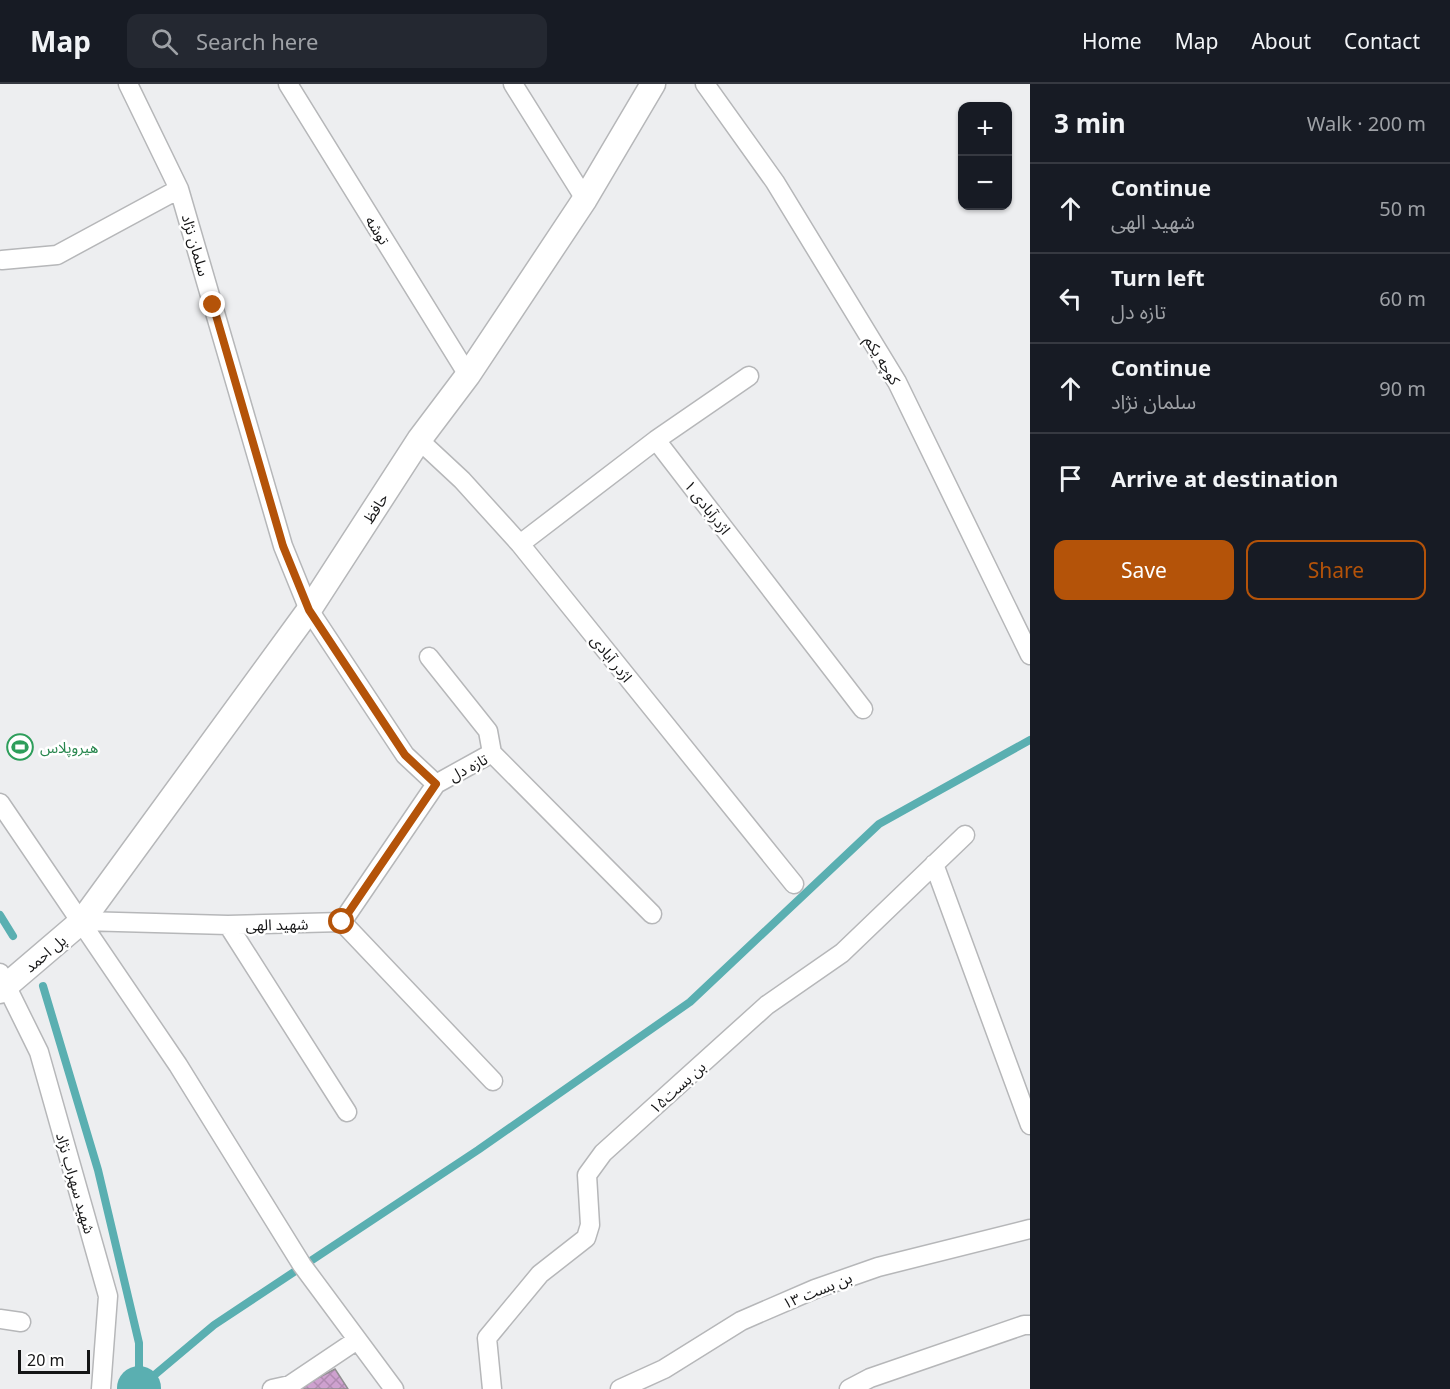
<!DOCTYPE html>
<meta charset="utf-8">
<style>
:root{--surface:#171b24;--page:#242831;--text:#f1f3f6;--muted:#9ea1a6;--line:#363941;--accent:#b45309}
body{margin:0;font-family:"Noto Sans","Noto Sans Arabic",sans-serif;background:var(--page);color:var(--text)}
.controls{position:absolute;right:18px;top:18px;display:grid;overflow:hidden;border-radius:12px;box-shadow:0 2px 4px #0004}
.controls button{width:54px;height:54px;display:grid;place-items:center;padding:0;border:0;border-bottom:2px solid var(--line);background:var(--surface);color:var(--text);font:30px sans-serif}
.scale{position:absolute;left:18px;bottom:15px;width:72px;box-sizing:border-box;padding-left:6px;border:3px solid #151516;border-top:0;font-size:16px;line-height:21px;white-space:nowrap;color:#151516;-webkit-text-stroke:4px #fff;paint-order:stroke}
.stop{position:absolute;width:18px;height:18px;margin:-14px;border:4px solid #b45309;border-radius:50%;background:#fff}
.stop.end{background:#b45309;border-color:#fff;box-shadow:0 2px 6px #0008}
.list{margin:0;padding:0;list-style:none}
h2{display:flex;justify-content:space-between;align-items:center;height:78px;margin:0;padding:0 24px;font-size:26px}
h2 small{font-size:20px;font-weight:400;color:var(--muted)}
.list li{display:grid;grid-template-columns:39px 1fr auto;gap:18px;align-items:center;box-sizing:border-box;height:90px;padding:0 24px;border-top:2px solid var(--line)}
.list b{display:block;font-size:22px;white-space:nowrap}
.list p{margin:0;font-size:20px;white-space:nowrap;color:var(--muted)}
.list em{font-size:20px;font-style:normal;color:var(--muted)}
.actions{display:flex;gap:12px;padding:18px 24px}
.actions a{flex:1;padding:14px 0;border:2px solid var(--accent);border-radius:12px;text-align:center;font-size:21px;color:var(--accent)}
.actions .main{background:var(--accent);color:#fff}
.icon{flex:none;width:33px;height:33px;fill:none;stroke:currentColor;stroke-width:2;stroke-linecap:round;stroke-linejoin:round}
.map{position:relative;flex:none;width:1030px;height:1305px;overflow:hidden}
header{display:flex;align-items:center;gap:36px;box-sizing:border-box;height:84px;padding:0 30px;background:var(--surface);border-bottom:2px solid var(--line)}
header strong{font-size:28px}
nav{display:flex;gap:33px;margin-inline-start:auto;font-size:21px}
.search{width:420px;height:54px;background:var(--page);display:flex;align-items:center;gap:15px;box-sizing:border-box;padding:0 21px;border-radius:12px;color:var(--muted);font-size:22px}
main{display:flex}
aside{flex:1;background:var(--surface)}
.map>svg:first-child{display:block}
</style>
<header>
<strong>Map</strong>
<div class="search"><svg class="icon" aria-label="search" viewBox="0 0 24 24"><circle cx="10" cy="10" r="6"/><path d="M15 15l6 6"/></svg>Search here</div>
<nav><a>Home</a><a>Map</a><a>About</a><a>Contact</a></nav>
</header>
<main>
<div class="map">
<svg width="1030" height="1305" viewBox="0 0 1030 1305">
<defs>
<pattern id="building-cross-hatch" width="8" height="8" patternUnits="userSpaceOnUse" patternTransform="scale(1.5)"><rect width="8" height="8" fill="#cea1cf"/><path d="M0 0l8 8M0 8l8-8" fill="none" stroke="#b08ab1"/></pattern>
</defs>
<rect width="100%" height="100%" fill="#edeef0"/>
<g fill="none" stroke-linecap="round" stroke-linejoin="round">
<path stroke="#5aafb1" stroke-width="8" d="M0,831L13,852
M43,902L98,1086L139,1259V1304
M139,1304L214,1241L478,1066L690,918L879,740L1030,656"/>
<path stroke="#5aafb1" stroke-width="44" d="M139,1304V1305"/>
</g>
<path fill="url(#building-cross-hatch)" stroke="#908e90" stroke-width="1.5" d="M335,1285L348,1305H297Z"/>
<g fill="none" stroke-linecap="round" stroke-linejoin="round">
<g stroke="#b6b7b9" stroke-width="21">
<path id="minor" d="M128,0L179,105L283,462L309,526L405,671L436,700L492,669L652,830
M288,0L468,291
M513,0L585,115
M705,0L775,98L897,298L1030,571
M2,176L57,171L179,105
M419,356L462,396L520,460L794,800
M656,356L749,292
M520,460L656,356L863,625
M429,573L488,647L492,669
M0,719L178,981L302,1181L394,1305
M934,780L1030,1041
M82,837L228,841L342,838L436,700
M342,838L493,997
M228,841L347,1028
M0,889L39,968L108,1212L101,1305
M0,1235L21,1238
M272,1305L290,1301L357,1256
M492,1305L487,1254L540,1190L586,1154L590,1141L587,1091L603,1069L767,921L842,869L965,751
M620,1305L664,1285L741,1237L815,1205L878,1183L1030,1145
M849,1305L870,1294L1024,1241H1030"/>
</g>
<g stroke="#b6b7b9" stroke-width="27">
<path id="tertiary" d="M0,907L82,837L309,526L419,356L468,291L585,115L653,0"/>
</g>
<use href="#minor" stroke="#fff" stroke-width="18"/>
<use href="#tertiary" stroke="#fff" stroke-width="24"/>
</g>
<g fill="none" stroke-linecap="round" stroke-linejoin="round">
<path stroke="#b45309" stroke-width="8" d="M213,221L283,462L309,526L405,671L436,700L342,838"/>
</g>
<defs>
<g id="stadium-ring" transform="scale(1.35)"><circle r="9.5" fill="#fff" stroke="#2e9e5b" stroke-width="1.5"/><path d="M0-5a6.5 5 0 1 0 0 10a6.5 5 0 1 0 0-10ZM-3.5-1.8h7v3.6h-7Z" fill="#2e9e5b"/></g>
</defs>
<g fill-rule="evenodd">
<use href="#stadium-ring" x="20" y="663"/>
</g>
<g text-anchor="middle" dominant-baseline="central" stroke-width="5" stroke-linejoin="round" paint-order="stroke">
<g font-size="15" fill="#151516" stroke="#fff">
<text transform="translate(378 146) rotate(58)">توشه</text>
<text transform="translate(196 161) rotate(74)">سلمان نژاد</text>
<text transform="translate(883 276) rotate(59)">کوچه یکم</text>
<text transform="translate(708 423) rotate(52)">اژدرآبادی ۱</text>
<text transform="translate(375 424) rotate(-57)">حافظ</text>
<text transform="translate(612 574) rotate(51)">اژدر آبادی</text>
<text transform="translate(468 683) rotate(-28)">تازه دل</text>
<text transform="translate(277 840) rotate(-1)">شهید الهی</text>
<text transform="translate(45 869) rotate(-40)">پل احمد</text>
<text transform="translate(677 1003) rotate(-42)">بن بست۱۵</text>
<text transform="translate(76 1099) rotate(74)">شهید سهراب نژاد</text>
<text transform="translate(817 1206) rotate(-22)">بن بست ۱۳</text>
</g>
<g font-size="15" fill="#27864d" stroke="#fff" text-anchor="start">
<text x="40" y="663">هیروپلاس</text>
</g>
</g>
</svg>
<div class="controls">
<button>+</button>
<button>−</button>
</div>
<div class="scale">20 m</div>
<div class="stop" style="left:342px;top:838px"></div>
<div class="stop end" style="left:213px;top:221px"></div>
</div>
<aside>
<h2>3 min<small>Walk · 200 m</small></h2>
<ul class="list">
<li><svg class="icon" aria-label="ahead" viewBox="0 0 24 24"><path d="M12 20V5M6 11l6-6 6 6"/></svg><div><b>Continue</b><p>شهید الهی</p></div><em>50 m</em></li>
<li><svg class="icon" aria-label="left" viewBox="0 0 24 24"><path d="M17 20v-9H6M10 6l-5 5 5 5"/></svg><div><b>Turn left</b><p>تازه دل</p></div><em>60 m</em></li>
<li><svg class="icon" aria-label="ahead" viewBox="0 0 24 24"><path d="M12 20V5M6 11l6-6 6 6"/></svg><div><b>Continue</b><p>سلمان نژاد</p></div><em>90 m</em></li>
<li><svg class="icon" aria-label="arrive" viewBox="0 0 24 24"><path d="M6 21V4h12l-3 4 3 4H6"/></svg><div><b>Arrive at destination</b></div></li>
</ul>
<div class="actions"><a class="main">Save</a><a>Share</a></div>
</aside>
</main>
